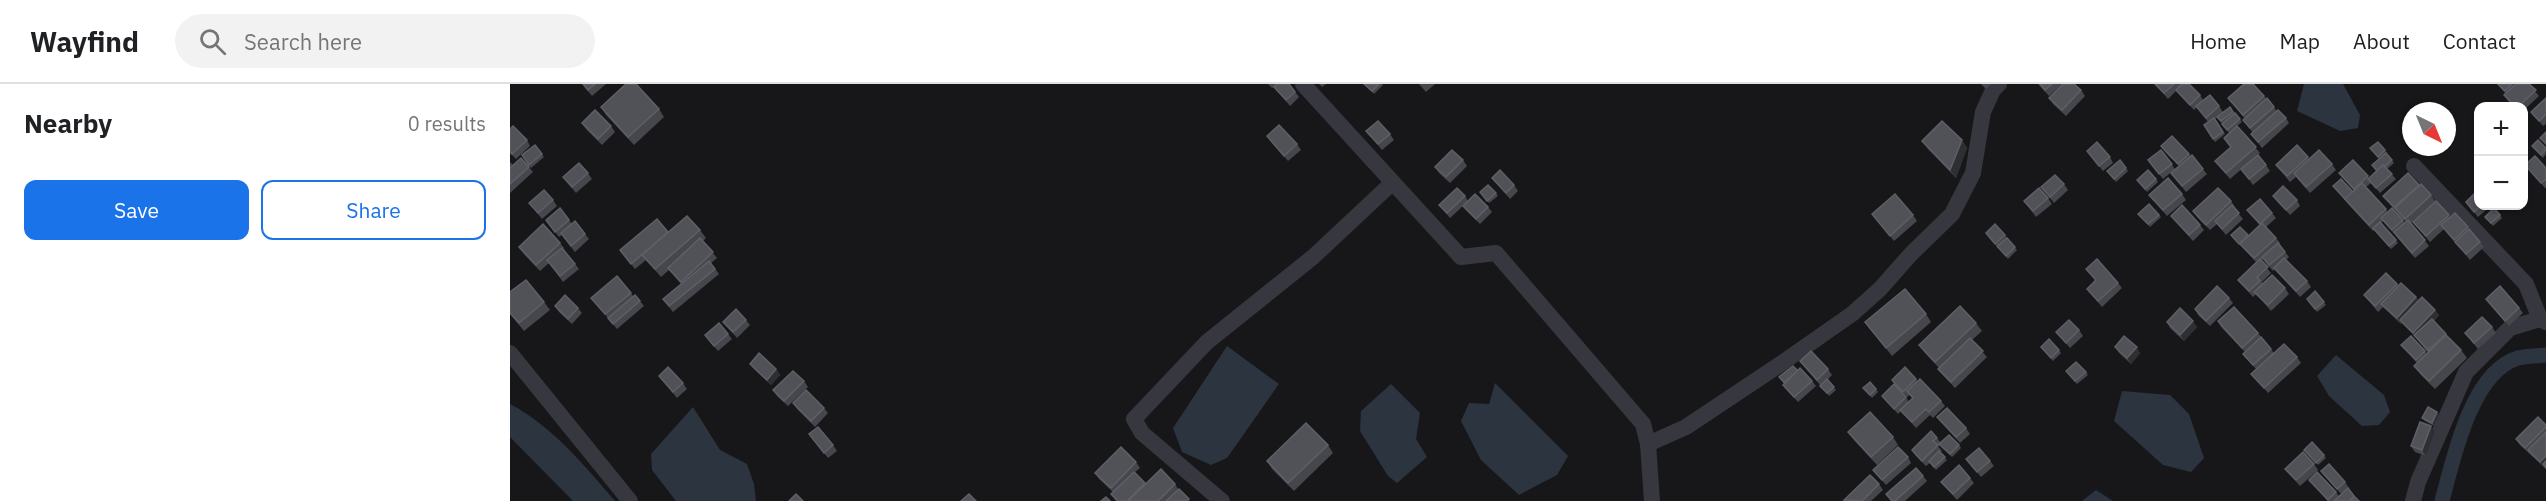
<!DOCTYPE html>
<html lang="en">
<head>
<meta charset="utf-8">
<style>
	:root { --surface:#fff; --page:#f2f2f2; --text:#202124; --muted:#757577; --line:#e0e0e0; --accent:#1a73e8 }
	body { margin:0; font-family:"IBM Plex Sans",sans-serif; background:var(--page); color:var(--text) }
	.controls { position:absolute; right:18px; top:18px; display:grid; overflow:hidden; border-radius:12px; box-shadow:0 2px 4px #0004 }
	.controls button { width:54px; height:54px; display:grid; place-items:center; padding:0; border:0; border-bottom:2px solid var(--line); background:var(--surface); color:var(--text); font:30px sans-serif }
	.compass { position:absolute; left:1892px; top:18px; width:54px; height:54px; border-radius:50%; background:var(--surface); box-shadow:0 2px 4px #0004; rotate:137deg }
	.list { margin:0; padding:0; list-style:none }
	h2 { display:flex; justify-content:space-between; align-items:center; height:78px; margin:0; padding:0 24px; font-size:26px }
	h2 small { font-size:20px; font-weight:400; color:var(--muted) }
	.actions { display:flex; gap:12px; padding:18px 24px }
	.actions a { flex:1; padding:14px 0; border:2px solid var(--accent); border-radius:12px; text-align:center; font-size:21px; color:var(--accent) }
	.actions .main { background:var(--accent); color:#fff }
	.icon { flex:none; width:33px; height:33px; fill:none; stroke:currentColor; stroke-width:2; stroke-linecap:round; stroke-linejoin:round }
	.map { position:relative; flex:none; width:2036px; height:417px; overflow:hidden }
	header { display:flex; align-items:center; gap:36px; box-sizing:border-box; height:84px; padding:0 30px; background:var(--surface); border-bottom:2px solid var(--line) }
	header strong { font-size:28px }
	nav { display:flex; gap:33px; margin-inline-start:auto; font-size:21px }
	.search { width:420px; height:54px; background:var(--page); display:flex; align-items:center; gap:15px; box-sizing:border-box; padding:0 21px; border-radius:33px; color:var(--muted); font-size:22px }
	main { display:flex }
	aside { flex:1; background:var(--surface) }
	.map>svg:first-child { display:block }
	.water { fill:#2b343f }
	.lines { fill:none; stroke-linecap:round; stroke-linejoin:round }
	.canal { stroke:#2b343f; stroke-width:15 }
	.minor { stroke:#37383f; stroke-width:16 }
	.wall { fill:#45474c }
	.shaded-wall { fill:#2e2f33 }
	.building { fill:#505258; stroke:#5e6067; stroke-width:1.5 }
</style>
</head>
<body>
<header>
<strong>Wayfind</strong>
<div class="search"><svg class="icon" aria-label="search" viewBox="0 0 24 24"><circle cx="10" cy="10" r="6"/><path d="M15 15l6 6"/></svg>Search here</div>
<nav><a>Home</a><a>Map</a><a>About</a><a>Contact</a></nav>
</header>
<main>
<aside>
<h2>Nearby<small>0 results</small></h2>
<ul class="list">
</ul>
<div class="actions"><a class="main">Save</a><a>Share</a></div>
</aside>
<div class="map">
<svg width="2036" height="417" viewBox="0 0 2036 417">
	<rect width="100%" height="100%" fill="#171719"/>
	<g class="water">
		<polygon points="1794,0 1833,0 1850,31 1848,44 1830,47 1787,27"/>
		<polygon points="717,262 769,300 717,374 701,381 672,368 663,344"/>
		<polygon points="1826,271 1874,311 1880,328 1869,341 1852,342 1819,312 1807,292"/>
		<polygon points="985,299 1058,372 1047,391 1009,411 971,376 951,337 959,319 979,320"/>
		<polygon points="881,300 910,329 906,355 917,373 887,399 878,392 850,347 851,327"/>
		<polygon points="1612,307 1660,311 1679,330 1694,374 1681,388 1653,381 1604,337"/>
		<path d="M0,320C42,342 74,381 105,417H63L0,353Z"/>
		<polygon points="183,323 210,366 237,380 244,400 246,417 166,417 142,386 141,370"/>
		<polygon points="1586,406 1603,417 1572,417"/>
	</g>
	<g class="lines">
		<path class="canal" d="M1932,417C1943,376 1961,288 2008,274C2017,272 2027,272 2036,271"/>
		<g class="minor">
			<polyline points="793,0 951,173 986,169 1133,340 1138,360 1142,417"/>
			<polyline points="1904,82 2016,200 2030,235"/>
			<polyline points="0,269 120,417"/>
			<polyline points="1138,360 1176,343 1272,279 1342,230 1370,205 1401,170 1442,130 1463,89 1473,28 1483,6 1489,0"/>
			<polyline points="712,417 632,349 624,335 697,258 803,173 882,99"/>
			<polyline points="1903,417 1908,398 1956,288 2000,244 2030,235 2036,238"/>
		</g>
	</g>
	<g class="wall">
		<polygon points="72,0 96,0 82,12"/>
		<polygon points="758,0 779,0 789,13 780,22 764,3 762,4"/>
		<polygon points="809,0 816,0 812,3"/>
		<polygon points="854,0 872,0 873,1 864,10"/>
		<polygon points="909,0 925,0 916,8"/>
		<polygon points="1471,0 1481,0 1476,5"/>
		<polygon points="1528,0 1552,0 1539,12"/>
		<polygon points="1645,0 1671,0 1690,11 1693,16 1709,22 1713,28 1720,23 1732,38 1727,42 1750,69 1720,95 1705,77 1721,63 1714,54 1725,44 1719,49 1707,33 1705,35 1715,50 1705,58 1694,41 1698,38 1687,23 1684,26 1666,7 1658,15"/>
		<polygon points="1987,0 2019,0 2029,12 2013,27 2013,22 2004,22 1998,17 1994,11 1996,10"/>
		<polygon points="1571,6 1575,12 1556,32 1543,20 1539,14"/>
		<polygon points="1754,12 1767,27 1776,34 1779,39 1752,64 1741,50 1743,49 1733,36 1735,35 1718,14"/>
		<polygon points="2036,14 2036,40 2033,42 2021,28"/>
		<polygon points="91,23 149,25 154,33 124,61 96,31"/>
		<polygon points="72,39 101,42 105,48 92,61 76,45"/>
		<polygon points="0,45 17,56 20,62 6,75 0,69"/>
		<polygon points="856,47 880,50 884,56 872,66"/>
		<polygon points="757,52 787,60 791,66 778,77"/>
		<polygon points="1452,56 1457,64 1446,94 1418,65 1412,57"/>
		<polygon points="25,61 34,73 21,84 12,71"/>
		<polygon points="1787,61 1799,75 1822,80 1826,86 1800,109 1786,93 1780,98 1766,81"/>
		<polygon points="1651,62 1679,70 1697,90 1676,108 1661,89 1669,82 1655,68"/>
		<polygon points="2022,62 2036,64 2036,70 2033,74"/>
		<polygon points="1651,66 1665,85 1653,95 1638,76"/>
		<polygon points="1875,66 1877,69 1877,70 1884,79 1877,85 1886,95 1870,109 1861,99 1856,103 1878,128 1893,136 1895,139 1896,138 1877,117 1873,112 1898,89 1909,102 1921,111 1925,117 1901,139 1919,162 1905,174 1873,137 1871,139 1888,159 1881,165 1864,146 1863,147 1839,121 1823,102 1843,108 1844,107 1829,89 1843,76 1859,94 1867,87 1869,75 1862,67"/>
		<polygon points="1577,67 1600,73 1603,79 1593,87"/>
		<polygon points="953,76 957,82 940,99 929,89 925,83"/>
		<polygon points="0,78 3,81 19,83 23,88 0,109"/>
		<polygon points="1756,81 1760,87 1743,101 1731,85"/>
		<polygon points="2015,81 2036,84 2036,104 2035,104"/>
		<polygon points="1616,84 1618,87 1606,98 1597,87"/>
		<polygon points="78,89 82,95 66,109 53,93"/>
		<polygon points="982,94 1004,101 1008,107 1000,115"/>
		<polygon points="1646,95 1648,98 1637,108 1629,99"/>
		<polygon points="1554,100 1558,106 1544,119 1531,103"/>
		<polygon points="970,108 986,109 988,112 979,119"/>
		<polygon points="1672,110 1676,116 1657,132 1639,111"/>
		<polygon points="955,112 958,117 978,123 982,128 970,140 957,127 953,122 940,134 929,121"/>
		<polygon points="1763,112 1787,116 1790,122 1780,131"/>
		<polygon points="1538,114 1542,120 1526,133 1514,117"/>
		<polygon points="43,116 47,122 32,135 19,119"/>
		<polygon points="1721,117 1725,123 1724,124 1733,135 1716,151 1707,140 1700,146 1687,133 1683,127"/>
		<polygon points="1926,117 1940,133 1945,129 1974,163 1960,176 1934,145 1920,158 1903,138"/>
		<polygon points="1956,118 1968,122 1981,122 1968,133"/>
		<polygon points="50,124 62,140 75,150 79,155 65,168 52,151 49,153 36,136"/>
		<polygon points="1737,126 1762,129 1766,134 1756,143 1766,154 1770,159 1769,160 1779,173 1776,176 1797,197 1801,203 1790,213 1765,185 1763,187 1753,175 1751,177 1761,189 1752,198 1752,200 1775,204 1779,210 1761,227 1746,210 1743,213 1728,196 1746,178 1721,151 1730,143 1738,152 1750,141"/>
		<polygon points="1362,130 1403,131 1407,137 1384,157"/>
		<polygon points="1649,131 1651,133 1640,143 1630,132"/>
		<polygon points="1990,131 1992,134 1983,142 1975,133"/>
		<polygon points="1661,132 1690,141 1694,146 1683,157 1665,137"/>
		<polygon points="190,146 196,154 193,157 207,174 201,179 209,190 163,228 153,215 171,200 159,186 151,193 136,176 125,185 110,166 158,148"/>
		<polygon points="1495,151 1507,166 1498,175 1478,152"/>
		<polygon points="50,159 54,164 53,165 69,185 53,198 39,179 30,187 13,169 9,163"/>
		<polygon points="1576,185 1608,199 1612,204 1592,223 1577,205 1586,197"/>
		<polygon points="1876,189 1888,201 1906,213 1909,216 1925,226 1929,231 1924,237 1936,251 1951,266 1957,274 1925,305 1910,290 1904,282 1907,279 1891,261 1915,267 1917,270 1918,269 1904,251 1892,239 1891,240 1873,223 1868,228 1854,211"/>
		<polygon points="1805,207 1816,221 1807,228 1797,215"/>
		<polygon points="0,208 34,218 40,226 14,247 0,230"/>
		<polygon points="121,209 123,212 130,217 134,222 107,245 81,214"/>
		<polygon points="1719,214 1723,219 1700,242 1688,231 1685,225"/>
		<polygon points="1976,215 2009,224 2013,229 1999,242"/>
		<polygon points="45,222 68,224 72,229 62,240 49,228"/>
		<polygon points="1416,230 1421,238 1382,272 1355,238"/>
		<polygon points="236,236 240,241 227,254 213,238"/>
		<polygon points="1708,237 1748,249 1764,269 1787,273 1791,279 1758,309 1741,290 1746,285 1733,270 1735,268 1711,243"/>
		<polygon points="1657,238 1687,243 1674,257 1660,244"/>
		<polygon points="1466,239 1472,247 1462,256 1477,273 1445,304 1432,290 1428,285 1429,284 1415,269 1409,261"/>
		<polygon points="1982,243 1986,249 1968,265 1955,249"/>
		<polygon points="1569,246 1573,252 1560,264 1546,248"/>
		<polygon points="218,250 222,255 208,267 195,251"/>
		<polygon points="1531,263 1549,266 1551,269 1543,277"/>
		<polygon points="1605,263 1630,269 1621,280 1609,269"/>
		<polygon points="1290,277 1318,285 1322,291 1317,296 1326,306 1319,312"/>
		<polygon points="240,280 266,285 270,291 261,301 244,285"/>
		<polygon points="1395,283 1407,297 1431,317 1435,322 1423,334 1420,331 1406,344 1391,327 1388,330 1372,312 1396,313 1399,318 1403,314 1400,311 1397,313 1386,301 1382,296"/>
		<polygon points="1287,287 1302,297 1306,302 1288,318 1277,306 1273,301 1274,300 1269,293"/>
		<polygon points="1556,287 1576,288 1578,291 1567,300"/>
		<polygon points="149,292 173,299 177,305 167,314"/>
		<polygon points="294,297 298,303 278,322 267,312 263,306"/>
		<polygon points="1353,304 1366,305 1368,308 1362,314"/>
		<polygon points="283,319 314,324 318,329 305,343 287,325"/>
		<polygon points="1927,328 1929,331 1924,342 1915,337 1912,334"/>
		<polygon points="1427,333 1456,344 1460,350 1450,359 1431,338"/>
		<polygon points="2036,341 2036,385 2010,361 2006,355"/>
		<polygon points="1338,348 1383,353 1388,361 1367,381 1344,356"/>
		<polygon points="1925,348 1916,372 1905,368 1901,362"/>
		<polygon points="299,350 323,361 327,367 318,374"/>
		<polygon points="1427,354 1431,359 1449,361 1451,364 1442,373 1429,361 1428,362 1432,367 1430,368 1437,376 1426,386 1420,379 1416,382 1405,371 1402,366"/>
		<polygon points="818,361 823,369 784,407 762,385 757,377"/>
		<polygon points="1794,366 1814,371 1816,374 1808,381"/>
		<polygon points="1398,373 1401,379 1376,401 1363,386"/>
		<polygon points="1456,375 1480,377 1484,382 1471,393"/>
		<polygon points="626,378 630,384 625,388 636,400 665,400 668,405 680,417 606,417 601,410 603,408 589,395 585,389"/>
		<polygon points="1804,380 1808,386 1790,402 1775,385"/>
		<polygon points="1811,387 1835,398 1839,404 1831,410"/>
		<polygon points="1413,392 1417,397 1395,417 1381,417 1376,410"/>
		<polygon points="1460,394 1464,399 1447,416 1431,398"/>
		<polygon points="1799,396 1826,408 1829,412 1838,404 1849,417 1818,417"/>
		<polygon points="1369,400 1373,406 1361,417 1334,417"/>
	</g>
	<g class="shaded-wall">
		<polygon points="1452,56 1457,64 1446,94 1440,86"/>
		<polygon points="1906,213 1910,218 1890,236 1892,239 1891,240 1887,234"/>
		<polygon points="1925,226 1929,231 1907,254 1903,249"/>
		<polygon points="1683,237 1687,243 1674,257 1670,251"/>
		<polygon points="1627,263 1630,269 1621,280 1617,274"/>
		<polygon points="266,285 270,291 261,301 257,296"/>
		<polygon points="1927,328 1929,331 1924,342 1922,339"/>
		<polygon points="1921,342 1925,348 1916,372 1912,366"/>
		<polygon points="2036,372 2036,382 2033,380 2034,384 2030,378"/>
	</g>
	<g class="building">
		<polygon points="73,0 85,0 78,6"/>
		<polygon points="116,0 126,0 149,25 118,53 91,23"/>
		<polygon points="767,0 779,0 785,8 776,16 764,3"/>
		<polygon points="854,0 869,0 862,7"/>
		<polygon points="1530,0 1542,0 1535,6"/>
		<polygon points="1553,0 1564,0 1571,6 1552,26 1539,14"/>
		<polygon points="1645,0 1664,0 1654,9"/>
		<polygon points="1672,0 1679,0 1690,11 1680,21 1666,6"/>
		<polygon points="1734,0 1743,0 1754,12 1733,31 1718,14"/>
		<polygon points="1988,0 2002,0 1995,7"/>
		<polygon points="2006,0 2019,0 2026,6 2009,22 2005,22 1994,11"/>
		<polygon points="1700,11 1709,22 1696,34 1686,22"/>
		<polygon points="1757,14 1764,23 1740,44 1733,36"/>
		<polygon points="2036,14 2036,30 2029,37 2021,28"/>
		<polygon points="1720,23 1723,28 1711,37 1707,33"/>
		<polygon points="85,26 101,42 88,55 72,39"/>
		<polygon points="1768,26 1776,34 1748,58 1741,50"/>
		<polygon points="1725,29 1730,35 1717,46 1712,40"/>
		<polygon points="1704,34 1713,48 1703,55 1694,41"/>
		<polygon points="868,37 880,50 868,60 856,47"/>
		<polygon points="1432,37 1452,56 1440,86 1412,57"/>
		<polygon points="769,41 787,60 774,72 757,52"/>
		<polygon points="3,42 17,56 2,70 0,68 0,45"/>
		<polygon points="1727,42 1746,63 1716,89 1705,77 1721,63 1714,54"/>
		<polygon points="2036,48 2036,60 2030,54"/>
		<polygon points="1662,52 1679,70 1668,80 1651,62"/>
		<polygon points="2028,56 2036,64 2036,65 2031,71 2022,62"/>
		<polygon points="1587,58 1600,73 1589,82 1577,67"/>
		<polygon points="1868,58 1875,66 1868,73 1860,64"/>
		<polygon points="25,61 32,70 19,81 12,71"/>
		<polygon points="1787,61 1798,73 1777,92 1766,81"/>
		<polygon points="942,66 953,76 936,93 925,83"/>
		<polygon points="1651,66 1662,80 1649,90 1638,76"/>
		<polygon points="1809,66 1822,80 1796,103 1784,89"/>
		<polygon points="1876,69 1882,76 1875,82 1873,81 1867,87 1862,81"/>
		<polygon points="1682,71 1693,85 1672,102 1661,89"/>
		<polygon points="1748,71 1756,81 1739,95 1731,85"/>
		<polygon points="2025,72 2036,84 2036,95 2031,99 2015,81"/>
		<polygon points="11,74 19,83 0,100 0,84"/>
		<polygon points="1610,76 1616,84 1604,95 1597,87"/>
		<polygon points="1843,76 1858,92 1844,105 1829,89"/>
		<polygon points="69,79 78,89 62,103 53,93"/>
		<polygon points="1873,81 1882,90 1866,104 1858,95"/>
		<polygon points="990,86 1004,101 996,109 982,94"/>
		<polygon points="1638,86 1646,95 1635,105 1627,96"/>
		<polygon points="1898,89 1909,101 1884,123 1873,112"/>
		<polygon points="1545,91 1554,100 1540,113 1531,103"/>
		<polygon points="1658,94 1672,110 1653,126 1639,111"/>
		<polygon points="1831,95 1843,108 1835,115 1823,102"/>
		<polygon points="1852,99 1876,125 1859,141 1835,115"/>
		<polygon points="1911,100 1921,111 1895,135 1885,124"/>
		<polygon points="978,101 986,109 977,117 970,108"/>
		<polygon points="1773,102 1787,116 1776,126 1763,112"/>
		<polygon points="947,104 955,112 937,129 929,121"/>
		<polygon points="1529,104 1538,114 1523,127 1514,117"/>
		<polygon points="1708,104 1721,117 1696,141 1683,127"/>
		<polygon points="34,106 43,116 28,129 19,119"/>
		<polygon points="1968,106 1968,122 1971,122 1964,128 1956,118"/>
		<polygon points="965,110 978,123 966,135 953,122"/>
		<polygon points="1385,110 1403,131 1380,152 1362,130"/>
		<polygon points="1750,115 1762,129 1750,140 1737,126"/>
		<polygon points="1926,117 1939,131 1916,152 1903,138"/>
		<polygon points="1639,120 1649,131 1638,140 1628,130"/>
		<polygon points="1672,121 1690,141 1679,151 1661,132"/>
		<polygon points="1722,121 1729,129 1712,145 1705,137"/>
		<polygon points="50,124 59,136 45,148 36,136"/>
		<polygon points="1882,124 1893,136 1882,146 1871,134"/>
		<polygon points="1984,124 1990,131 1981,139 1975,133"/>
		<polygon points="1945,129 1958,143 1944,156 1931,141"/>
		<polygon points="177,132 190,146 145,185 132,171"/>
		<polygon points="147,135 158,148 121,180 110,166"/>
		<polygon points="1898,136 1915,156 1902,169 1884,148"/>
		<polygon points="65,137 75,150 61,162 51,149"/>
		<polygon points="1870,138 1886,156 1879,162 1863,144"/>
		<polygon points="1752,139 1766,154 1744,174 1730,160"/>
		<polygon points="33,140 50,159 26,181 9,163"/>
		<polygon points="1485,140 1495,151 1485,160 1476,149"/>
		<polygon points="1730,143 1738,151 1729,160 1721,151"/>
		<polygon points="1959,145 1970,158 1956,170 1945,158"/>
		<polygon points="190,154 203,168 171,198 158,184"/>
		<polygon points="1497,154 1505,163 1496,172 1487,162"/>
		<polygon points="1768,159 1775,168 1759,181 1752,173"/>
		<polygon points="52,164 65,180 50,192 37,176"/>
		<polygon points="1774,174 1797,197 1786,207 1764,184"/>
		<polygon points="1587,175 1608,199 1588,217 1577,205 1586,196 1576,185"/>
		<polygon points="1750,175 1758,183 1747,193 1750,197 1739,207 1728,196"/>
		<polygon points="199,177 205,185 159,222 153,215"/>
		<polygon points="1876,189 1887,200 1865,222 1854,211"/>
		<polygon points="1762,191 1775,204 1758,221 1744,208"/>
		<polygon points="107,192 121,209 95,230 81,214"/>
		<polygon points="16,196 34,218 9,239 0,229 0,208"/>
		<polygon points="1891,199 1906,213 1887,234 1871,220"/>
		<polygon points="1707,202 1719,214 1696,237 1685,225"/>
		<polygon points="1990,202 2009,224 1995,237 1976,215"/>
		<polygon points="1395,205 1416,230 1376,264 1355,238"/>
		<polygon points="1805,207 1814,218 1805,225 1797,215"/>
		<polygon points="55,211 68,224 58,235 45,222"/>
		<polygon points="125,211 130,217 103,240 98,234"/>
		<polygon points="1912,213 1925,226 1903,249 1890,236"/>
		<polygon points="1450,222 1466,239 1425,278 1409,261"/>
		<polygon points="1724,223 1748,249 1732,264 1708,237"/>
		<polygon points="1670,224 1683,237 1670,251 1657,238"/>
		<polygon points="226,225 236,236 223,248 213,238"/>
		<polygon points="1972,233 1982,243 1964,259 1955,249"/>
		<polygon points="1922,235 1936,250 1918,266 1904,251"/>
		<polygon points="1559,236 1569,246 1556,259 1546,248"/>
		<polygon points="209,239 218,250 204,262 195,251"/>
		<polygon points="1936,251 1951,266 1919,297 1904,282"/>
		<polygon points="1614,252 1627,263 1617,274 1605,263"/>
		<polygon points="1901,252 1915,267 1906,276 1891,261"/>
		<polygon points="1751,253 1761,265 1743,281 1733,270"/>
		<polygon points="1460,254 1473,267 1441,298 1428,285"/>
		<polygon points="1539,255 1549,266 1541,274 1531,263"/>
		<polygon points="1774,260 1787,273 1754,304 1741,290"/>
		<polygon points="1301,267 1318,285 1307,296 1290,277"/>
		<polygon points="249,269 266,285 257,296 240,280"/>
		<polygon points="1566,278 1576,288 1565,297 1556,287"/>
		<polygon points="1283,282 1288,287 1274,298 1269,293"/>
		<polygon points="158,283 173,299 163,308 149,292"/>
		<polygon points="1395,283 1406,295 1393,308 1382,296"/>
		<polygon points="1290,284 1302,297 1284,313 1273,301"/>
		<polygon points="283,287 294,297 274,317 263,306"/>
		<polygon points="1317,295 1324,303 1317,309 1310,302"/>
		<polygon points="1410,295 1431,317 1419,328 1416,325 1402,338 1390,326 1403,314 1397,307"/>
		<polygon points="1360,298 1366,305 1360,311 1353,304"/>
		<polygon points="1384,300 1396,313 1384,325 1372,312"/>
		<polygon points="296,306 314,324 301,337 283,319"/>
		<polygon points="1918,323 1927,328 1922,339 1912,334"/>
		<polygon points="1437,324 1456,344 1446,353 1427,333"/>
		<polygon points="1360,328 1383,353 1361,373 1338,348"/>
		<polygon points="2028,333 2036,341 2036,343 2015,364 2006,355"/>
		<polygon points="1910,338 1921,342 1912,366 1901,362"/>
		<polygon points="796,339 818,361 778,399 757,377"/>
		<polygon points="308,343 323,361 314,369 299,350"/>
		<polygon points="1421,347 1427,354 1423,357 1428,361 1412,377 1402,366"/>
		<polygon points="2036,348 2036,372 2030,378 2018,366"/>
		<polygon points="1439,351 1449,361 1440,370 1429,360"/>
		<polygon points="1802,358 1814,371 1806,379 1794,366"/>
		<polygon points="611,363 626,378 601,404 585,389"/>
		<polygon points="1388,363 1398,373 1372,396 1363,386"/>
		<polygon points="1469,364 1480,377 1467,388 1456,375"/>
		<polygon points="1429,367 1435,373 1424,383 1419,377"/>
		<polygon points="1793,368 1804,380 1786,396 1775,385"/>
		<polygon points="2036,377 2036,384 2033,380"/>
		<polygon points="1819,380 1835,398 1827,405 1811,387"/>
		<polygon points="1449,381 1460,394 1443,410 1431,398"/>
		<polygon points="1406,384 1413,392 1385,417 1382,417 1376,410"/>
		<polygon points="651,385 665,400 648,417 618,417"/>
		<polygon points="624,388 635,399 617,417 608,417 601,410"/>
		<polygon points="1807,388 1826,408 1818,416 1799,396"/>
		<polygon points="1360,391 1369,400 1352,417 1334,416"/>
		<polygon points="1838,404 1844,412 1839,417 1824,417"/>
		<polygon points="669,405 679,415 676,417 656,417"/>
		<polygon points="286,410 293,417 279,417"/>
		<polygon points="459,410 466,417 451,417"/>
		<polygon points="596,413 600,417 591,417"/>
		<polygon points="1845,413 1849,417 1840,417"/>
	</g>
</svg>
<div class="controls">
<button>+</button>
<button>−</button>
</div>
<svg class="compass" viewBox="-18 -18 36 36"><path d="M0-13l5 13h-10z" fill="#e53935"/><path d="M0 13l5-13h-10z" fill="#757577"/></svg>
</div>
</main>
</body>
</html>
